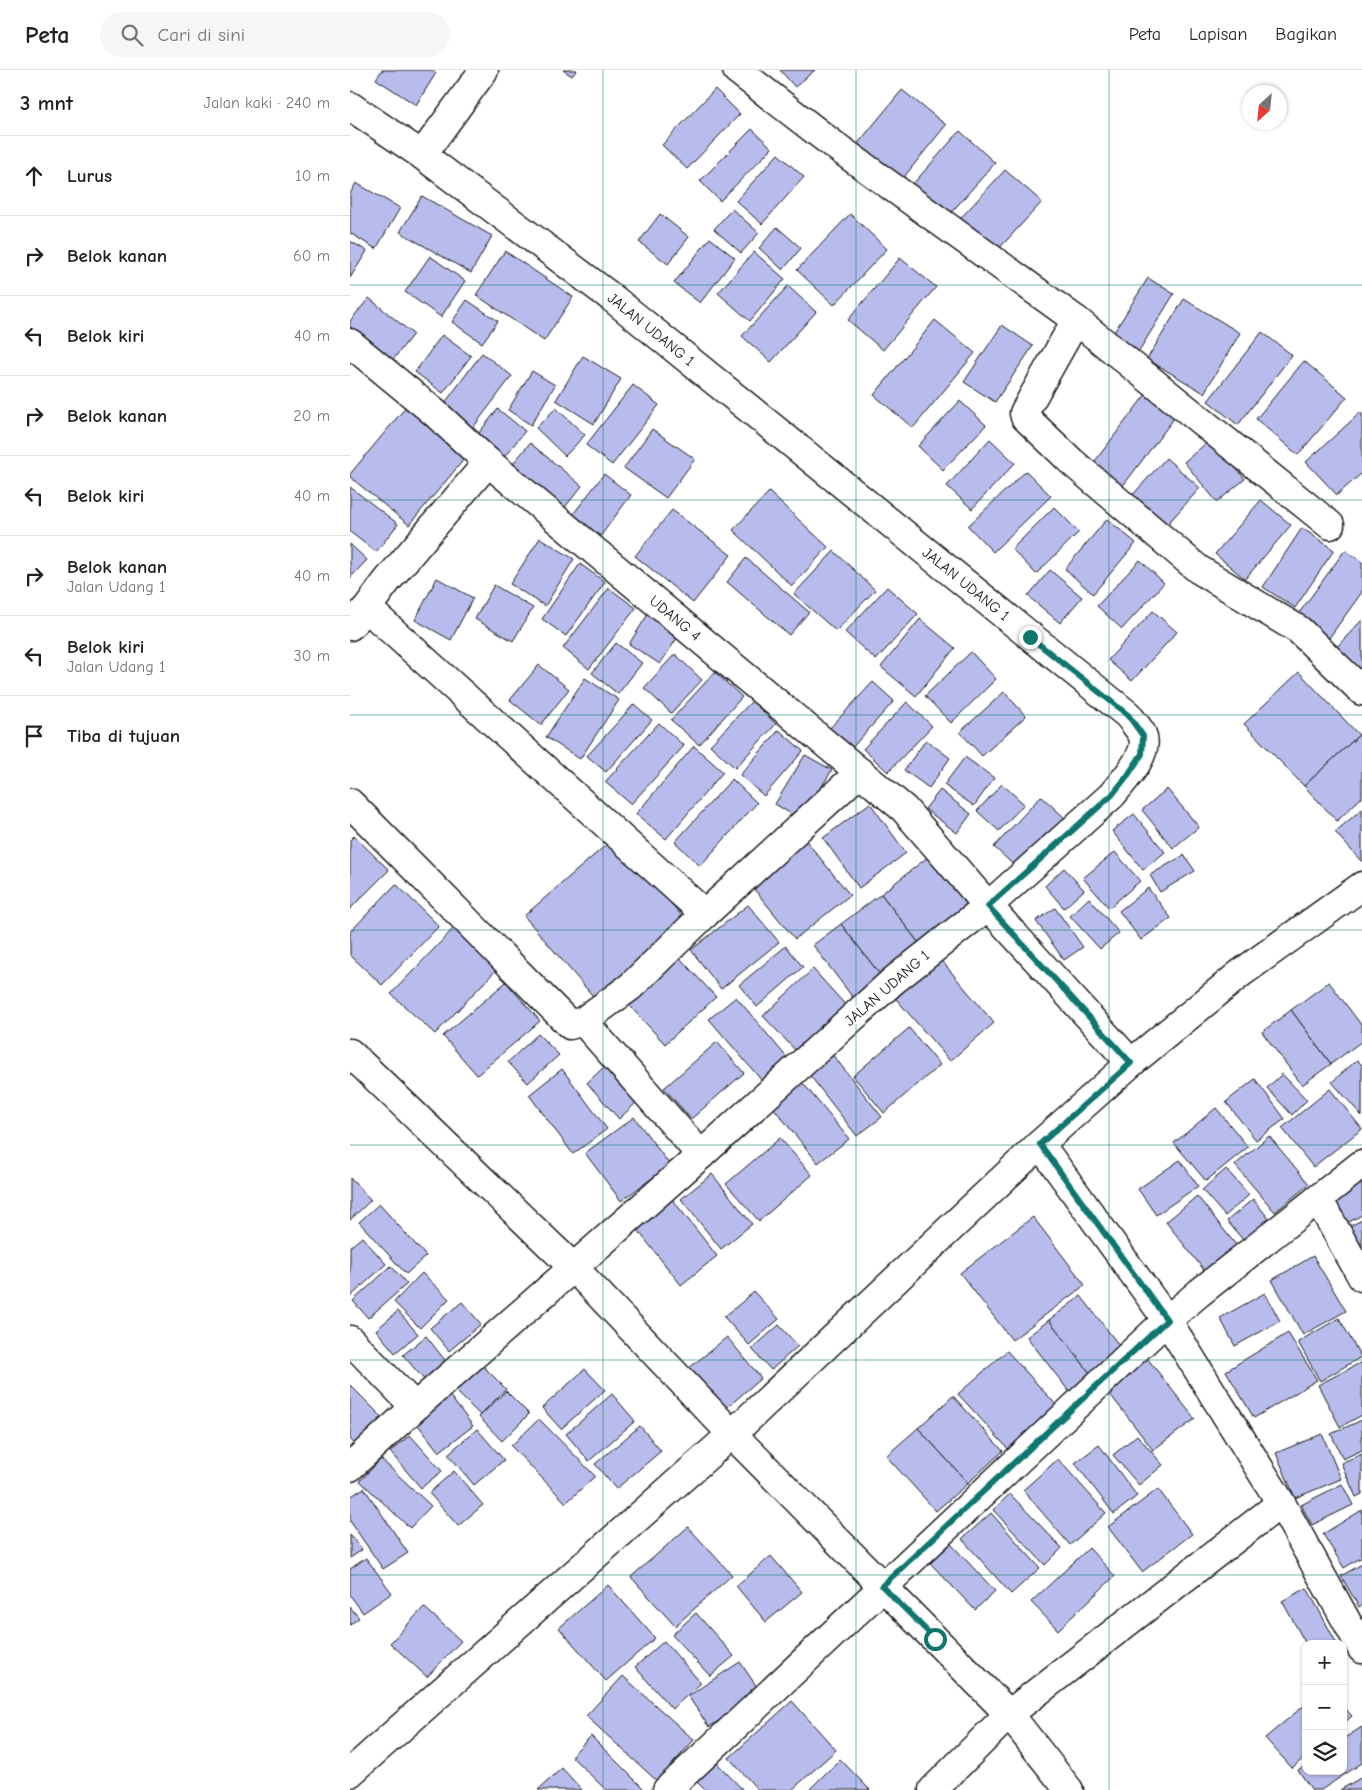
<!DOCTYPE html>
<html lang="id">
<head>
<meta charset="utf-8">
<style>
	:root { --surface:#fff; --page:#f6f6f6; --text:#202124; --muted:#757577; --line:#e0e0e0 }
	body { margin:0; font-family:"Comic Neue",sans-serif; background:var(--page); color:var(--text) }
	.controls { position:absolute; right:15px; bottom:15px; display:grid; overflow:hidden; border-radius:10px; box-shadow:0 1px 4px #0004 }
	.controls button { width:45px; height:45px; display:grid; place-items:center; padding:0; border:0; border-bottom:1px solid var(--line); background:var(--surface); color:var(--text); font:25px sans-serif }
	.compass { position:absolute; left:892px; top:15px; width:45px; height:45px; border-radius:50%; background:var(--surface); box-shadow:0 1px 4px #0004; rotate:207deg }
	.stop { position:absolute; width:15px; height:15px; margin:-11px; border:4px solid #0f766e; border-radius:50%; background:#fff }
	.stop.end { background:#0f766e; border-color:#fff; box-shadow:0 1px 5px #0008 }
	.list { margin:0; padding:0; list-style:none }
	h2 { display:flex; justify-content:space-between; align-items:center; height:65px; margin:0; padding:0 20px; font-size:21px }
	h2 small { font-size:16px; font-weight:400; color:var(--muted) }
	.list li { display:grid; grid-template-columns:32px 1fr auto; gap:15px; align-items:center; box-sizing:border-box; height:80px; padding:0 20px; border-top:1px solid var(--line) }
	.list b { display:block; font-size:19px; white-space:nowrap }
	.list p { margin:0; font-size:16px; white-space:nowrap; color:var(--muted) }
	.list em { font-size:16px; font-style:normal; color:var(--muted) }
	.icon { flex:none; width:28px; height:28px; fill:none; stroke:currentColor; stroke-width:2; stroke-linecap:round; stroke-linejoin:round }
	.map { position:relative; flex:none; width:1012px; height:1720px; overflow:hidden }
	header { display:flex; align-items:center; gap:30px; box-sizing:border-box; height:70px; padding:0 25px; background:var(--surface); border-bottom:1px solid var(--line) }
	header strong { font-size:24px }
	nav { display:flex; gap:28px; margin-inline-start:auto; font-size:18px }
	.search { width:350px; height:45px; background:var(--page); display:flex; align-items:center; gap:12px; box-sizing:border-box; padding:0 18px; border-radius:28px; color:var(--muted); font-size:19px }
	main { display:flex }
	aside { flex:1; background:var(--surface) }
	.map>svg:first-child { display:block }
	.building { fill:#b7bced; stroke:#1c1c1c }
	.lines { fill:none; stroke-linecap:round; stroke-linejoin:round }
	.minor-casing { stroke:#1c1c1c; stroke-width:31 }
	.minor { stroke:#fff; stroke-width:28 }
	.route { stroke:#0f766e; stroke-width:6 }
	.grid { fill:none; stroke:#0f766e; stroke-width:1; stroke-opacity:0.55 }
	.labels { text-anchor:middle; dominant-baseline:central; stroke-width:4; stroke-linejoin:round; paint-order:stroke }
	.street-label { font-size:15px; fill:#1c1c1c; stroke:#fff }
</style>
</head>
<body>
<header>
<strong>Peta</strong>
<div class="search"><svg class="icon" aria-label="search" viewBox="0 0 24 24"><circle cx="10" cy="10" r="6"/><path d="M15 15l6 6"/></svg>Cari di sini</div>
<nav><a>Peta</a><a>Lapisan</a><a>Bagikan</a></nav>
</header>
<main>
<aside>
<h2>3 mnt<small>Jalan kaki · 240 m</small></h2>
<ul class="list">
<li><svg class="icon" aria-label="ahead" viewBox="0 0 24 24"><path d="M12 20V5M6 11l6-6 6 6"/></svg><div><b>Lurus</b></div><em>10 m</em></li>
<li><svg class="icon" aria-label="right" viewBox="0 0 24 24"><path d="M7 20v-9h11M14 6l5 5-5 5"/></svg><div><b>Belok kanan</b></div><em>60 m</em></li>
<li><svg class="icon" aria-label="left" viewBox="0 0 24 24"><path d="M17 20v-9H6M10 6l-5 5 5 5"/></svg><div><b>Belok kiri</b></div><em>40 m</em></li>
<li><svg class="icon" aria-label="right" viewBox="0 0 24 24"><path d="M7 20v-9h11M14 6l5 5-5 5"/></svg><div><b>Belok kanan</b></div><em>20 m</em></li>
<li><svg class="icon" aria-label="left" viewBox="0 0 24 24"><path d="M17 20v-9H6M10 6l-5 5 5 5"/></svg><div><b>Belok kiri</b></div><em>40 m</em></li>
<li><svg class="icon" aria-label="right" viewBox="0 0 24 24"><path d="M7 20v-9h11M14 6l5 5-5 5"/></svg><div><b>Belok kanan</b><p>Jalan Udang 1</p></div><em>40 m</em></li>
<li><svg class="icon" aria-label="left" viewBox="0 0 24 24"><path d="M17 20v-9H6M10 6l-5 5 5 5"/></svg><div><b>Belok kiri</b><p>Jalan Udang 1</p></div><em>30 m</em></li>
<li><svg class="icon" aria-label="arrive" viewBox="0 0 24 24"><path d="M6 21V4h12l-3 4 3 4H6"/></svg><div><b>Tiba di tujuan</b></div></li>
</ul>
</aside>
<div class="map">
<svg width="1012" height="1720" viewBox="0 0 1012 1720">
	<rect width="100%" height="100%" fill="#fff"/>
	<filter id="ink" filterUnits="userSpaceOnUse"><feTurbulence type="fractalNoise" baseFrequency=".02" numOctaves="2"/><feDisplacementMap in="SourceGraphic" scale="10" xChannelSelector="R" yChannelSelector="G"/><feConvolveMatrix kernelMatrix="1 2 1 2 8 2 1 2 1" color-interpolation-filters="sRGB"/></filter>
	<g filter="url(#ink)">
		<g class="building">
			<polygon points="32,0 82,0 86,3 66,35 26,9"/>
			<polygon points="213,0 227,0 222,6"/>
			<polygon points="430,0 465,0 445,17"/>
			<polygon points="365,19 390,44 337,99 312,75"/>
			<polygon points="552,20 596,55 549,113 505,77"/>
			<polygon points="402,59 422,78 370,131 350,111"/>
			<polygon points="610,61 645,93 598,146 562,115"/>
			<polygon points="428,84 454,107 412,154 386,131"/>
			<polygon points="655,100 692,132 644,184 608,151"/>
			<polygon points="6,113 50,138 26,179 0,163 0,124"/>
			<polygon points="72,126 142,166 121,203 50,162"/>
			<polygon points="382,139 409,163 391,183 364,159"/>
			<polygon points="310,144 339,167 318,194 289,172"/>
			<polygon points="500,144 537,179 484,235 447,200"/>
			<polygon points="427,157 451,178 433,200 409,178"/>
			<polygon points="360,168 385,188 350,233 324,213"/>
			<polygon points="0,171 17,181 0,208"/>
			<polygon points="155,181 223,227 194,271 126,225"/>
			<polygon points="404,182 435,209 400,251 368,223"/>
			<polygon points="80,186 115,211 91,247 55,222"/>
			<polygon points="550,188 586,217 533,280 498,250"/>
			<polygon points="798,208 824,224 787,284 761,267"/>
			<polygon points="438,216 466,242 421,292 392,266"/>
			<polygon points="19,228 63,264 42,291 0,257 0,251"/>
			<polygon points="834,229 890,263 854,323 797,289"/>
			<polygon points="117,230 148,251 132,273 102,252"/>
			<polygon points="585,250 625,283 563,358 524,325"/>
			<polygon points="652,255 683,276 645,332 614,312"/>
			<polygon points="912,262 942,285 888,355 858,331"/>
			<polygon points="92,265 121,286 93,323 65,302"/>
			<polygon points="132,283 162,306 122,359 92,337"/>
			<polygon points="233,286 271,309 244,354 206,330"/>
			<polygon points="954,291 997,327 948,385 906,349"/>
			<polygon points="182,301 205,315 181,355 158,340"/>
			<polygon points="283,315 309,335 262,395 236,375"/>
			<polygon points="796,324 825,347 772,417 742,395"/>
			<polygon points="61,331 121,381 59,455 0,407 0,404"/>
			<polygon points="610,331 636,355 593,400 568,376"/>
			<polygon points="206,338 235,365 215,386 186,358"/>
			<polygon points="148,339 175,361 151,391 123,370"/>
			<polygon points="1011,342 1012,344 1012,403 987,425 956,392"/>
			<polygon points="302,359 345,389 316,428 274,398"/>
			<polygon points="640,369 665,393 622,439 597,416"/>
			<polygon points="861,369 895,409 867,432 834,392"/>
			<polygon points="180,373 232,416 211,442 158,400"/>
			<polygon points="816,388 850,418 813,459 779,429"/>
			<polygon points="676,401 701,426 643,482 618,456"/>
			<polygon points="254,404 281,425 249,468 221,447"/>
			<polygon points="0,417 48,454 26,482 0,462"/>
			<polygon points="419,422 478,477 442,516 383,460"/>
			<polygon points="911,430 941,455 895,509 865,484"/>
			<polygon points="704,437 729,462 686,504 662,479"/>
			<polygon points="322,440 381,485 343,533 285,486"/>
			<polygon points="757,449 786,473 743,524 715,499"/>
			<polygon points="952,458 984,480 945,538 913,517"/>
			<polygon points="190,468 224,489 195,536 160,514"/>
			<polygon points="0,474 17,490 0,508"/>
			<polygon points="995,480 1012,492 1012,522 979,568 947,546"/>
			<polygon points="484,481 525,520 486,561 444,524"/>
			<polygon points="396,488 459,542 439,565 377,512"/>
			<polygon points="790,490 814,513 772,559 747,536"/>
			<polygon points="230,494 255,512 216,566 192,549"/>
			<polygon points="700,500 732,527 710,553 678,526"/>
			<polygon points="87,508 123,528 101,570 65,550"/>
			<polygon points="144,515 183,538 163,571 125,549"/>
			<polygon points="537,517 568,544 526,590 495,562"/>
			<polygon points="259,518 286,538 239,599 213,578"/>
			<polygon points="302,538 333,559 310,594 279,574"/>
			<polygon points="803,541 827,562 782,611 758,590"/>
			<polygon points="570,549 605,578 566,626 531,597"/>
			<polygon points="1012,550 1012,613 981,583"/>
			<polygon points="266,573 292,593 268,624 242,603"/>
			<polygon points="621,582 646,609 601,653 575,626"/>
			<polygon points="325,584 352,610 321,643 294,618"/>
			<polygon points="189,595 219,619 191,655 160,630"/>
			<polygon points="365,602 392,627 349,675 321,650"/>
			<polygon points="949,602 1009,665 954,716 894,654"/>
			<polygon points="235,608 269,630 230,689 196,667"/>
			<polygon points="523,612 544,631 500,680 478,660"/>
			<polygon points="654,622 676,646 632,686 610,662"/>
			<polygon points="402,631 426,654 385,698 360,675"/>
			<polygon points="557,632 582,656 538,702 513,679"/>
			<polygon points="284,634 302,650 256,702 237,686"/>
			<polygon points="309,653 334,676 281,734 255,712"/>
			<polygon points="429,660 453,681 414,726 390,705"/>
			<polygon points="1009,665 1012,669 1012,727 987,751 954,716"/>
			<polygon points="576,670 600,688 579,718 554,700"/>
			<polygon points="344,676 373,702 316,769 286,744"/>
			<polygon points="455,685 482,700 451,750 425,734"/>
			<polygon points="615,687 644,708 624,736 594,715"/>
			<polygon points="382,709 407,733 350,796 325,772"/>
			<polygon points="652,714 674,734 649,761 627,741"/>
			<polygon points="817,719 849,757 823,778 792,740"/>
			<polygon points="590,720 621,744 607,763 575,739"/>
			<polygon points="691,726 717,750 669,800 644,777"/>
			<polygon points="520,733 556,783 509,818 473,768"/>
			<polygon points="1012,739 1012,791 1011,791 985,762"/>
			<polygon points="784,744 815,782 793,800 762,761"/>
			<polygon points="4,766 39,800 0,839 0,770"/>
			<polygon points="264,768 339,854 248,932 174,846"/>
			<polygon points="454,768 500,825 445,869 399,813"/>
			<polygon points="765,782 790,811 759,838 733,808"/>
			<polygon points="583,783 628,840 575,881 531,824"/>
			<polygon points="834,785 845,801 810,822 800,805"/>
			<polygon points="714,798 734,820 714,838 695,816"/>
			<polygon points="46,814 89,856 32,915 0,885 0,862"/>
			<polygon points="798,818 821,848 791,870 769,841"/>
			<polygon points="531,824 575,881 535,911 491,854"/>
			<polygon points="739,828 769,863 750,879 720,846"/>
			<polygon points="398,835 429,872 371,919 341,880"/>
			<polygon points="705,838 733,877 714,890 686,851"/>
			<polygon points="491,854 535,911 507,933 463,875"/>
			<polygon points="105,857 148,898 85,964 41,924"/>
			<polygon points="436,876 453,897 407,937 389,915"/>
			<polygon points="585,883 644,953 600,991 540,922"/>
			<polygon points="327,885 366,927 315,974 277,933"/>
			<polygon points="463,899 499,939 449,984 413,946"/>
			<polygon points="156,912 190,951 127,1005 93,966"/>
			<polygon points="979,912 1012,956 1012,971 981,994 941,940"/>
			<polygon points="386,927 439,990 413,1012 359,949"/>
			<polygon points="941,940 981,994 952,1015 912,962"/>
			<polygon points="559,958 590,995 534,1043 503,1006"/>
			<polygon points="188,964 209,985 178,1013 158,992"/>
			<polygon points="367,972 394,1003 341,1049 314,1018"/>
			<polygon points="482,984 532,1047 507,1066 458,1003"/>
			<polygon points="1007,990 1012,995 1012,1046 982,1012"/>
			<polygon points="258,993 290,1029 269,1049 237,1013"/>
			<polygon points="212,999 257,1059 223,1084 179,1025"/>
			<polygon points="932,1004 957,1030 942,1045 917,1018"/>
			<polygon points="905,1009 935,1049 906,1070 876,1032"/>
			<polygon points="452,1012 499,1069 468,1093 422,1036"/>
			<polygon points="980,1019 1012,1059 963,1097 932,1058"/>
			<polygon points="866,1038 898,1077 856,1111 824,1073"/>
			<polygon points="284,1047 320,1095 271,1131 235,1083"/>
			<polygon points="919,1066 959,1114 925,1142 885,1095"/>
			<polygon points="430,1068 462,1105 409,1151 376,1114"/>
			<polygon points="830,1090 848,1116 806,1145 788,1119"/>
			<polygon points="876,1099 899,1125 875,1146 852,1120"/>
			<polygon points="362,1104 402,1154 371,1179 331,1129"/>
			<polygon points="0,1108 21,1130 0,1150"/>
			<polygon points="1012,1113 1012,1145 995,1154 981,1130"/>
			<polygon points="847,1126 886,1175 854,1200 816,1152"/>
			<polygon points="322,1129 367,1186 331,1215 286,1158"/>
			<polygon points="903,1129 925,1156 900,1178 877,1151"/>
			<polygon points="29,1134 76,1186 56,1204 9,1152"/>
			<polygon points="683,1147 735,1215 662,1270 610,1203"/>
			<polygon points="1012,1150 1012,1187 996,1158"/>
			<polygon points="12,1167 36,1194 0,1227 0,1177"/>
			<polygon points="963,1186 996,1241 953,1265 922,1210"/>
			<polygon points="41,1196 57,1214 18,1248 3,1231"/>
			<polygon points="72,1203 99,1229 70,1258 44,1232"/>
			<polygon points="404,1222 429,1249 399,1275 374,1247"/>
			<polygon points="915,1223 930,1251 885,1276 870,1248"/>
			<polygon points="731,1226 775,1283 743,1307 699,1250"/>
			<polygon points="112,1232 131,1254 99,1281 80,1258"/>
			<polygon points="48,1241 68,1264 45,1283 26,1260"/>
			<polygon points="989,1248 1011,1287 970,1311 948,1272"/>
			<polygon points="699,1250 743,1307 721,1324 677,1267"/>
			<polygon points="429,1255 448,1276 421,1300 402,1279"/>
			<polygon points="938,1263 967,1310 904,1348 876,1301"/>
			<polygon points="76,1266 98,1294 76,1312 53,1285"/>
			<polygon points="377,1267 411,1308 373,1341 338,1299"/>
			<polygon points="657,1281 708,1337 660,1381 608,1324"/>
			<polygon points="797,1288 845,1349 803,1380 756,1319"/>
			<polygon points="128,1291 156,1319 130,1345 102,1317"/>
			<polygon points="1012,1292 1012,1345 990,1357 968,1315"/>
			<polygon points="235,1299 255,1320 211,1359 192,1338"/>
			<polygon points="0,1315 38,1353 10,1380 0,1369"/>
			<polygon points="156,1321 179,1344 152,1371 129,1347"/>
			<polygon points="262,1324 285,1351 239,1391 216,1364"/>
			<polygon points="99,1325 123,1356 89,1382 65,1351"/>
			<polygon points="603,1326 653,1381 618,1413 568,1358"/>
			<polygon points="189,1349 245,1406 216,1433 161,1376"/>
			<polygon points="1012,1350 1012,1380 993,1389 981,1364"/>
			<polygon points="290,1356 311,1381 266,1419 245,1394"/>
			<polygon points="568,1358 618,1413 586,1441 536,1386"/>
			<polygon points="127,1359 154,1390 124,1415 98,1384"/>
			<polygon points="972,1364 991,1409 945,1428 926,1383"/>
			<polygon points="60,1365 92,1401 71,1418 40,1382"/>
			<polygon points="787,1365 813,1395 789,1415 763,1385"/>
			<polygon points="749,1375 787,1426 764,1444 725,1393"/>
			<polygon points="1012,1384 1012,1424 1006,1427 991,1393"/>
			<polygon points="31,1389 81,1436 60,1458 10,1411"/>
			<polygon points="708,1389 756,1443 720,1475 673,1420"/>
			<polygon points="104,1401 133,1435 108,1456 79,1423"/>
			<polygon points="992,1414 1003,1435 962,1455 951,1435"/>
			<polygon points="14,1418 58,1483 33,1499 0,1451 0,1427"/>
			<polygon points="808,1419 842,1464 792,1502 758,1457"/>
			<polygon points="660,1424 712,1478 695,1495 643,1440"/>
			<polygon points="1012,1440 1012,1487 994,1498 973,1464"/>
			<polygon points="641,1443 690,1498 661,1524 612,1469"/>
			<polygon points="338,1457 382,1505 325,1556 281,1507"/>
			<polygon points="0,1465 12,1480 0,1488"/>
			<polygon points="601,1474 645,1521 625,1540 580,1493"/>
			<polygon points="739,1478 765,1506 708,1560 681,1532"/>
			<polygon points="421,1486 452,1522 416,1552 386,1516"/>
			<polygon points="16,1488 42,1523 13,1543 0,1525 0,1499"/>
			<polygon points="1012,1494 1012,1535 1009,1537 991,1506"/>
			<polygon points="258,1515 305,1568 256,1611 209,1558"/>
			<polygon points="957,1518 987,1574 956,1574 932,1531"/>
			<polygon points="0,1537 9,1548 0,1555"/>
			<polygon points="74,1537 111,1571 77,1607 40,1573"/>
			<polygon points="346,1543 384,1586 360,1606 322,1565"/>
			<polygon points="314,1571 351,1613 322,1639 285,1597"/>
			<polygon points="390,1592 411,1623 359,1657 338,1626"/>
			<polygon points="273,1606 344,1670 307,1711 236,1646"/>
			<polygon points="442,1631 486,1680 442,1720 408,1720 379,1688"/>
			<polygon points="956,1634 956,1686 942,1698 915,1668"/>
			<polygon points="993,1636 1002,1646 993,1654"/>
			<polygon points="1012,1657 1012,1693 971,1720 962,1720 948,1700 956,1695 956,1701 993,1701 993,1669"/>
			<polygon points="241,1666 295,1720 256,1720 221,1686"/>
			<polygon points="490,1689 520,1720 459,1720"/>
			<polygon points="366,1692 393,1720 355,1720 346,1711"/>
			<polygon points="212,1698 232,1720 188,1720"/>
			<polygon points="1012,1707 1012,1720 990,1720"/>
		</g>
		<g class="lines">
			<g class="minor-casing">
				<g id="minor">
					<polyline points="387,0 480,72 726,250 980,455"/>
					<path id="s1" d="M0,36L72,85L261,227L778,645C782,651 788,657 792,664C801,683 773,711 762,725L638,836L543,911L351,1085L65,1337L0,1397"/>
					<polyline points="72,85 134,0"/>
					<polyline points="726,250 676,339 674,343 675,347 722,392 848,499 949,560 1012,621"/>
					<path id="s2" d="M0,273L85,343L138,392L554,739L638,836L781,993"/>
					<polyline points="138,392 37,511 17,538 355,844"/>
					<polyline points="0,556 17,538"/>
					<polyline points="0,733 220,955 233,951 280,917 355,844 510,702"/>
					<polyline points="233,951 351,1085"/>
					<polyline points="0,983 224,1198 382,1364 659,1644 719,1720"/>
					<polyline points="690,1074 817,1250 849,1223 1012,1094"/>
					<polyline points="968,1129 1012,1207"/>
					<polyline points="0,1270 65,1337"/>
					<polyline points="0,1703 382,1364 690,1074 781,993 891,903 1012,816"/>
					<polyline points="317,1720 817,1250 931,1433 1012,1579"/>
					<polyline points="583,1720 659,1644 931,1433"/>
				</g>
			</g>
			<use href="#minor" class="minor"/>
		</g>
	</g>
	<g class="lines" filter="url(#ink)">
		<polyline class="route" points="585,1569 532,1516 817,1250 690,1074 781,993 638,836 762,725 778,705 792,684 793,666 778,645 680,567"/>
	</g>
	<path class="grid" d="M253,0V1720M506,0V1720M759,0V1720M0,215H1012M0,430H1012M0,645H1012M0,860H1012M0,1075H1012M0,1290H1012M0,1505H1012"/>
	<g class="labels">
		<g class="street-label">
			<text stroke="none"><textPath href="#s1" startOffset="375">JALAN UDANG 1</textPath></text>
			<text stroke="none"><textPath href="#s1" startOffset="780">JALAN UDANG 1</textPath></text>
			<text stroke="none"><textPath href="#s2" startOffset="426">UDANG 4</textPath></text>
			<text transform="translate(537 918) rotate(-41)">JALAN UDANG 1</text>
		</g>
	</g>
</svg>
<div class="controls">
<button>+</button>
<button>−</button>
<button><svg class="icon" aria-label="layers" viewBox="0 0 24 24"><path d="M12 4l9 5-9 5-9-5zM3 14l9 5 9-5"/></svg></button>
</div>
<svg class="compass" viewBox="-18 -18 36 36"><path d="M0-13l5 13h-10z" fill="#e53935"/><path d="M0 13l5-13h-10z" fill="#757577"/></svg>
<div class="stop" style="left:585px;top:1569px"></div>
<div class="stop end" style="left:680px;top:567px"></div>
</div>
</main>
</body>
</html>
